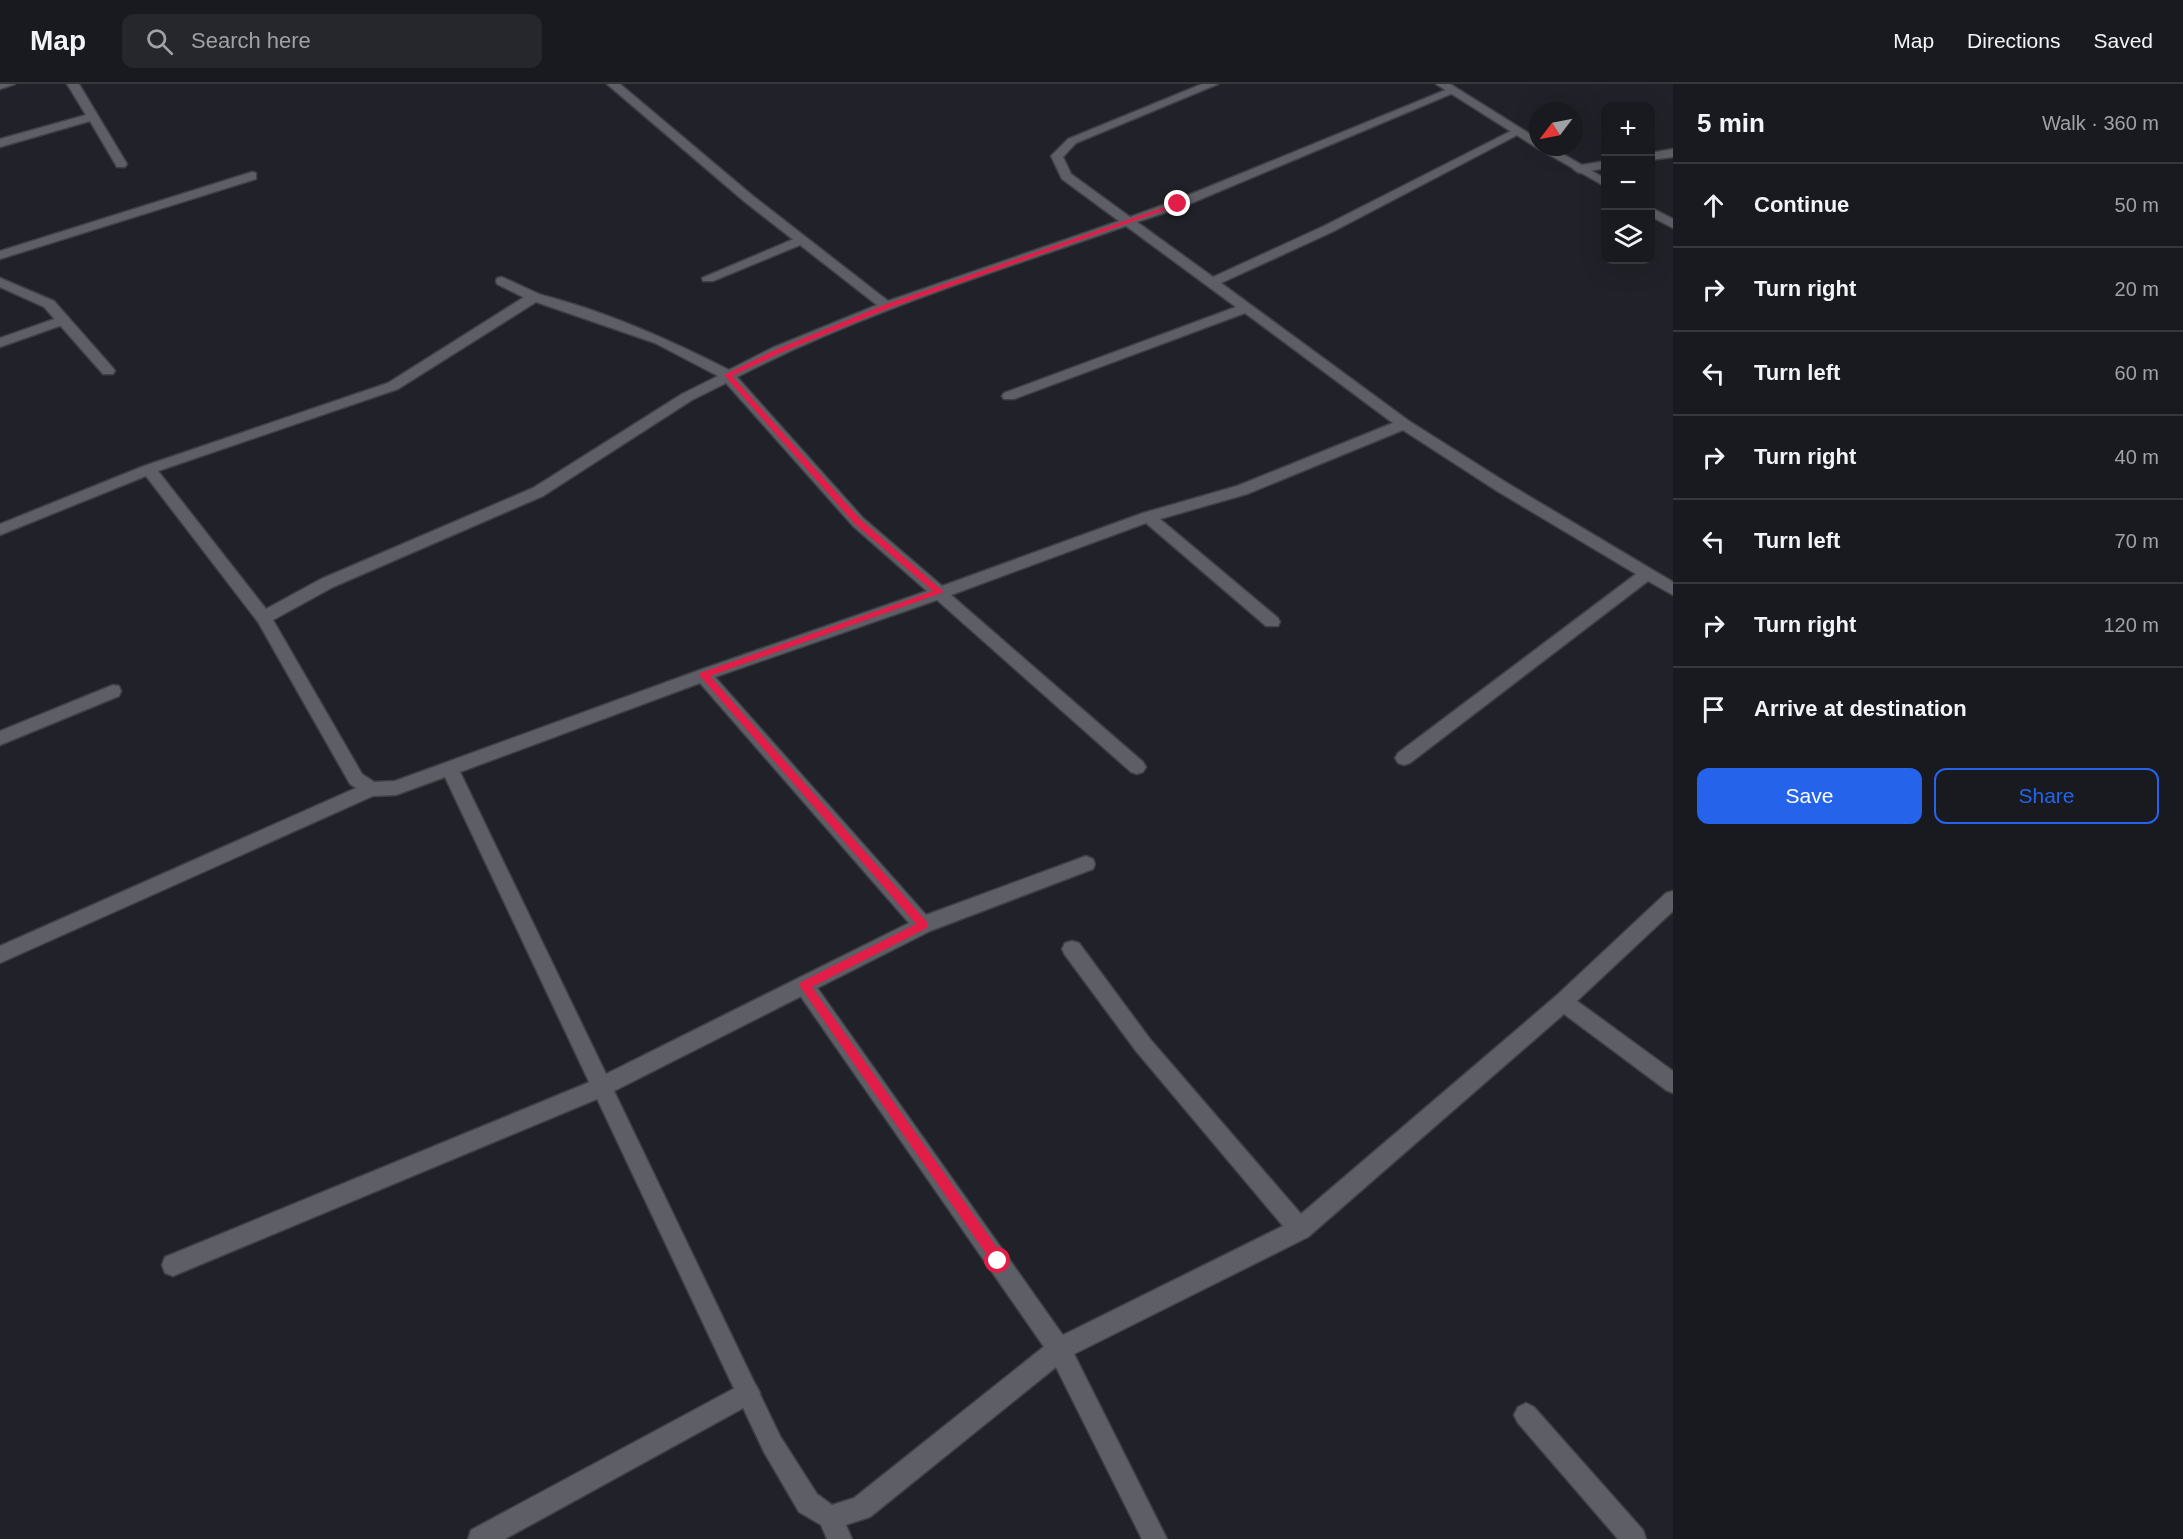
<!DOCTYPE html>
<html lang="en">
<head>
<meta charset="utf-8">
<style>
	:root { --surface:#191a1f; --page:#26272c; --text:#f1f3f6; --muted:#9fa1a4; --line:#37383d; --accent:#2563eb }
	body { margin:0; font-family:Helvetica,sans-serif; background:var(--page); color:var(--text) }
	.controls { position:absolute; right:18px; top:18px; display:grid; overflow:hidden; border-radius:12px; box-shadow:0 6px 24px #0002 }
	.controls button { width:54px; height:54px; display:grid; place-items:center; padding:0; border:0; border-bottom:2px solid var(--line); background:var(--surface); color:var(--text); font:30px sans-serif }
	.compass { position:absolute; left:1529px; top:18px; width:54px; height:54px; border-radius:50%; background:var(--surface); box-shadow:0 6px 24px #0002; rotate:238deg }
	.stop { position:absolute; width:18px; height:18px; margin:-14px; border:4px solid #e11d48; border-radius:50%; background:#fff }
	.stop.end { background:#e11d48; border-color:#fff; box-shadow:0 2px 6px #0008 }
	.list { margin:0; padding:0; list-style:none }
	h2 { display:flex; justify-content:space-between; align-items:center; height:78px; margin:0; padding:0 24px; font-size:26px }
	h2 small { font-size:20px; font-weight:400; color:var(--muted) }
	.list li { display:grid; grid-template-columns:39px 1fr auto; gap:18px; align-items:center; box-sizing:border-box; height:84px; padding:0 24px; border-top:2px solid var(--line) }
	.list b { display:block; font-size:22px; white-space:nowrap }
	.list em { font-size:20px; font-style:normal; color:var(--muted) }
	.actions { display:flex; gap:12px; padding:18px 24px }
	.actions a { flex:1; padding:14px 0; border:2px solid var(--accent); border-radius:12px; text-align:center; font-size:21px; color:var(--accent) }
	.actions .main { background:var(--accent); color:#fff }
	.icon { flex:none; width:33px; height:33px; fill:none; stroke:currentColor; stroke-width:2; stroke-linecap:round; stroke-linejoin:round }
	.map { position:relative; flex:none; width:1673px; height:1455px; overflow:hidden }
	header { display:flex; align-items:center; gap:36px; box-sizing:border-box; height:84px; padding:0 30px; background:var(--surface); border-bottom:2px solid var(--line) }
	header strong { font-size:28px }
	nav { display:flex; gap:33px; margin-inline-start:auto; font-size:21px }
	.search { width:420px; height:54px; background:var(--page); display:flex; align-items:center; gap:15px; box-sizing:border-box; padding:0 21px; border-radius:12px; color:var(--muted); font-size:22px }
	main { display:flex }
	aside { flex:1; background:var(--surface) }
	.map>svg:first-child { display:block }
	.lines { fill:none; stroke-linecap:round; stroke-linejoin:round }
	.service-casing { stroke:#3f3f44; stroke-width:3 }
	.minor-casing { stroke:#3f3f44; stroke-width:3 }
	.tertiary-casing { stroke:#3f3f44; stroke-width:3 }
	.service { fill:#5d5e66; fill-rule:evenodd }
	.minor { fill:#5d5e66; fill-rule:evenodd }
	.tertiary { fill:#5d5e66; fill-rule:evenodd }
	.route { fill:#e11d48 }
</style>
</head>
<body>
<header>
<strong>Map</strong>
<div class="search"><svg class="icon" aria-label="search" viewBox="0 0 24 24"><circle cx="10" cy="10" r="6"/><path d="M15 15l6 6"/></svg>Search here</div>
<nav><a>Map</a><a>Directions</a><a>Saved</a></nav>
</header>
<main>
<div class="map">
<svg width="1673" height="1455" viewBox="0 0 1673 1455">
	<rect width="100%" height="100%" fill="#212229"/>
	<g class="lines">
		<g class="service-casing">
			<g id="service">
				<polygon points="252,88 256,89 256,95 0,175 0,167"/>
				<polygon points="801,152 807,156 805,159 713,197 703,197 702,194"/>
				<polygon points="502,193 539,210 541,213 534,217 529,216 497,200 496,197 497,194"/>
				<polygon points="63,232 68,233 70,236 68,239 0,263 0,254"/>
				<polygon points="113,601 119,602 121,607 119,612 0,661 0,647"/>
				<polygon points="804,892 811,895 1067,1257 1071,1265 1067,1273 1059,1277 1051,1273 797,907 794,901 797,895"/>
				<polygon points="602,993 609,996 612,1003 609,1010 173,1192 165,1189 162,1181 165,1173"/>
				<polygon points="748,1297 756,1301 760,1309 756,1317 505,1455 468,1455 471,1446"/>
				<polygon points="1526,1319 1534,1323 1643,1446 1646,1455 1618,1455 1518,1339 1514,1331 1518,1323"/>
				<polygon points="830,1422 839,1425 852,1455 827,1455 818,1434 821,1425"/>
			</g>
		</g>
		<g class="minor-casing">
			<g id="minor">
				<polygon points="0,0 15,0 0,5"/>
				<polygon points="67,0 79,0 127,80 125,83 117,83 90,37 0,63 0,55 86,31"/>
				<path d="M607,0H620L753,112L888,217L1119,137L1062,95L1051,72L1068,55L1202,0H1218L1076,59L1063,73L1071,90L1130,133L1174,117L1448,5L1452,4L1458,7L1182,123L1137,138L1213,193L1324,142L1513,46L1517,45L1523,48L1332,148L1221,199L1409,337L1507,399L1673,498V511L1648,497L1410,679L1404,681L1398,679L1395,674L1398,669L1636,490L1497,407L1403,346L1247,410L1160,435L1278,534L1280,538L1278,542H1266L1146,439L951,511L1143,678L1146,683L1143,688L1137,690L1131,688L937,516L715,593L926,831L1086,772L1093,775L1095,780L1093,785L930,847L614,1007L780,1352L817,1410L832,1421L854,1414L1051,1257L1283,1142L1136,967L1065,871L1062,865L1065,859L1072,857L1079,859L1150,955L1301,1130L1556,912L1666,809L1673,807V827L1577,917L1673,987V1009L1666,1006L1564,930L1308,1153L1074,1270L1167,1455H1142L1056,1283L870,1433L830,1446L799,1428L764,1368L445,693L396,711L373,712L0,879V862L356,704L350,700L258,538L146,392L0,451V440L144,382L388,299L529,210L534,209C603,226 666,254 729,286L772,264L877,221L745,118ZM1126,142L1236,223L1004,309L1002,312L1004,315H1014L1245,229L1393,339L1237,402L1143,429L942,502L863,434L737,293C861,229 995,188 1126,142ZM536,218L655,259L718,292L682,310L533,404L321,495L266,525L158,387L398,305ZM726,299L853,442L927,507L697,587L395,697L374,698L362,690L273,536L333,503L543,412L692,316ZM700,599L909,839L606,990L460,688Z"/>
				<polygon points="1673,65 1673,73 1650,76 1650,69"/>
				<polygon points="1606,77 1606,84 1579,89 1573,85 1575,82"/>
				<polygon points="0,194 54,217 113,284 115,287 113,290 103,290 44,223 0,203"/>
			</g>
		</g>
		<g class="tertiary-casing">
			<g id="tertiary">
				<polygon points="1436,0 1450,0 1538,55 1538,63 1551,63 1606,95 1606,103 1534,62"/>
				<polygon points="1650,123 1673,135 1673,144 1650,132"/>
			</g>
		</g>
		<use href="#service" class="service"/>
		<use href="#minor" class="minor"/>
		<use href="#tertiary" class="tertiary"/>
	</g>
	<polygon class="route" points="1176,119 1182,120 889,224 780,269 732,292 861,436 944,508 710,592 927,838 927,844 812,903 1003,1172 1003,1181 998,1183 994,1181 799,901 801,898 916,840 699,591 700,589 933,507 855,440 724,291 775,266 884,221"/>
</svg>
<div class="controls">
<button>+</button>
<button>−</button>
<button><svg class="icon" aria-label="layers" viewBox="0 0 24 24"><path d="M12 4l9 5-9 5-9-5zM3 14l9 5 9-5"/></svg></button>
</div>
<svg class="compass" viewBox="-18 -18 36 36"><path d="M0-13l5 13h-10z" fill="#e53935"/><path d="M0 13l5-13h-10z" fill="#9fa1a4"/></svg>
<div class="stop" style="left:998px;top:1177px"></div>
<div class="stop end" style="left:1178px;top:120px"></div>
</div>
<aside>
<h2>5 min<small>Walk · 360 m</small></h2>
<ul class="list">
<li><svg class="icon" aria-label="ahead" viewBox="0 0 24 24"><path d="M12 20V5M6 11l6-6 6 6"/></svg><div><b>Continue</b></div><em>50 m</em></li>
<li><svg class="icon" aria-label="right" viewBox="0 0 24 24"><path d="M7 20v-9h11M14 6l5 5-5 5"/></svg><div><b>Turn right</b></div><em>20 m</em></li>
<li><svg class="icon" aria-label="left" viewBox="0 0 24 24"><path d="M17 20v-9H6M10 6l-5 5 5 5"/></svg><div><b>Turn left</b></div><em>60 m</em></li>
<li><svg class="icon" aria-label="right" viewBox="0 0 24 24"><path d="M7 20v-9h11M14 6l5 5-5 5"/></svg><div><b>Turn right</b></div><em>40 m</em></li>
<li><svg class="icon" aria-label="left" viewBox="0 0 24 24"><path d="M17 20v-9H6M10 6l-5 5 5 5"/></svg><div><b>Turn left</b></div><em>70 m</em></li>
<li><svg class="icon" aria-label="right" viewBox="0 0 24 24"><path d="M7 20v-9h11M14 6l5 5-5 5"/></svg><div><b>Turn right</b></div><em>120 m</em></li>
<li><svg class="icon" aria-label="arrive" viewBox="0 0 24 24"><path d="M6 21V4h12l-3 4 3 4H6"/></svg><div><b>Arrive at destination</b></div></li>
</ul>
<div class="actions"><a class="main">Save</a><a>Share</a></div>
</aside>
</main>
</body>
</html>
